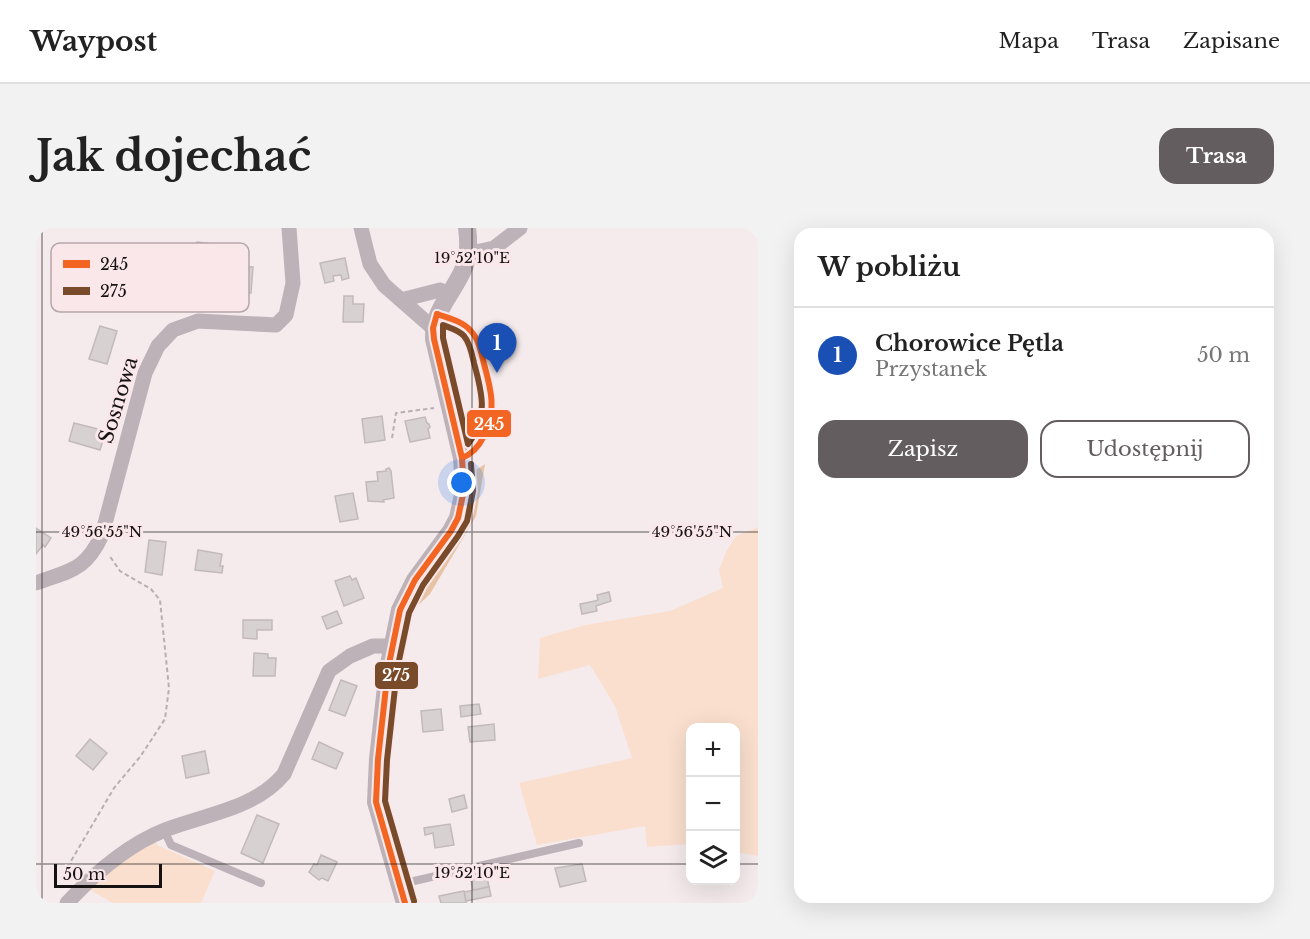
<!DOCTYPE html>
<html lang="pl">
<head>
<meta charset="utf-8">
<style>
	:root { --surface:#fff; --page:#f2f2f2; --text:#222; --muted:#767676; --line:#e0e0e0; --accent:#645d5f }
	body { margin:0; font-family:"Libre Baskerville",serif; background:var(--page); color:var(--text) }
	.controls { position:absolute; right:18px; bottom:18px; display:grid; overflow:hidden; border-radius:12px; box-shadow:0 6px 24px #0002 }
	.controls button { width:54px; height:54px; display:grid; place-items:center; padding:0; border:0; border-bottom:2px solid var(--line); background:var(--surface); color:var(--text); font:30px sans-serif }
	.scale { position:absolute; left:18px; bottom:15px; width:108px; box-sizing:border-box; padding-left:6px; border:3px solid #161112; border-top:0; font-size:16px; line-height:21px; white-space:nowrap; color:#161112; -webkit-text-stroke:4px #f9e7ea; paint-order:stroke }
	.you { position:absolute; left:426px; top:255px; width:21px; height:21px; margin:-15px; border:4px solid #fff; border-radius:50%; background:#1a73e8; box-shadow:0 0 0 9px #1a73e833 }
	.badge { display:grid; place-items:center; width:39px; height:39px; border-radius:50%; background:var(--accent); color:#fff; font-size:20px; font-weight:700 }
	.pin { position:absolute; translate:-50% -50px; filter:drop-shadow(0 2px 3px #0008) }
	.pin::after { content:''; position:absolute; top:32px; width:21px; height:18px; background:inherit; clip-path:polygon(0 0,100% 0,50% 100%) }
	.list { margin:0; padding:0; list-style:none }
	h2 { display:flex; justify-content:space-between; align-items:center; height:78px; margin:0; padding:0 24px; font-size:26px }
	h2 small { font-size:20px; font-weight:400; color:var(--muted) }
	.list li { display:grid; grid-template-columns:39px 1fr auto; gap:18px; align-items:center; box-sizing:border-box; height:96px; padding:0 24px; border-top:2px solid var(--line) }
	.list b { display:block; font-size:22px; white-space:nowrap }
	.list p { margin:0; font-size:20px; white-space:nowrap; color:var(--muted) }
	.list em { font-size:20px; font-style:normal; color:var(--muted) }
	.actions { display:flex; gap:12px; padding:18px 24px }
	.actions a { flex:1; padding:14px 0; border:2px solid var(--accent); border-radius:18px; text-align:center; font-size:21px; color:var(--accent) }
	.actions .main { background:var(--accent); color:#fff }
	.icon { flex:none; width:33px; height:33px; fill:none; stroke:currentColor; stroke-width:2; stroke-linecap:round; stroke-linejoin:round }
	.map { position:relative; flex:none; width:722px; height:675px; overflow:hidden; border-radius:18px }
	header { display:flex; align-items:center; gap:36px; box-sizing:border-box; height:84px; padding:0 30px; background:var(--surface); border-bottom:2px solid var(--line) }
	header strong { font-size:28px }
	nav { display:flex; gap:33px; margin-inline-start:auto; font-size:21px }
	.intro { display:flex; align-items:center; justify-content:space-between; box-sizing:border-box; height:144px; padding:0 36px }
	h1 { margin:0; font-size:42px }
	.button { padding:15px 27px; border-radius:18px; background:var(--accent); color:#fff; font-size:21px; font-weight:700 }
	main { display:flex; gap:36px; padding:0 36px }
	aside { flex:1; background:var(--surface); border-radius:18px; box-shadow:0 6px 24px #0002 }
	.map>svg:first-child { display:block }
	.green { fill:#fadfce }
	.forest { fill:#e7c2a5 }
	.building { fill:#d8d1d1; stroke:#c2baba; stroke-width:1.5 }
	.lines { fill:none; stroke-linecap:round; stroke-linejoin:round }
	.path { stroke:#b8afb3; stroke-width:2; stroke-dasharray:4.5 3; stroke-linecap:butt }
	.service { stroke:#bcb2b8; stroke-width:8 }
	.minor { stroke:#bcb2b8; stroke-width:15 }
	.tertiary { stroke:#bcb2b8; stroke-width:18 }
	.bus-1-casing { stroke:#f9e7ea; stroke-width:10 }
	.bus-2-casing { stroke:#f9e7ea; stroke-width:10 }
	.bus-1 { stroke:#f26522; stroke-width:6 }
	.bus-2 { stroke:#7a4b2a; stroke-width:6 }
	.ticks { fill:none; stroke:#161112; stroke-width:1.5; stroke-opacity:0.45 }
	.labels { text-anchor:middle; dominant-baseline:central; stroke-width:6; stroke-linejoin:round; paint-order:stroke }
	.street-label { font-size:20px; fill:#161112; stroke:#f9e7ea }
	.key { fill:#f9e7ea; stroke:#b5a7a9; stroke-width:1.5 }
	.key-label { font-size:16px; fill:#161112 }
	.ticks-label { font-size:15px; text-anchor:middle; fill:#161112; stroke:#f9e7ea; stroke-width:6; stroke-linejoin:round; paint-order:stroke }
	.line-badge { stroke:#f9e7ea; stroke-width:2 }
	.badge-label { font-size:16px; text-anchor:middle; font-weight:bold; fill:#fff }
</style>
</head>
<body>
<header>
<strong>Waypost</strong>
<nav><a>Mapa</a><a>Trasa</a><a>Zapisane</a></nav>
</header>
<div class="intro"><h1>Jak dojechać</h1><a class="button">Trasa</a></div>
<main>
<div class="map">
<svg width="722" height="675" viewBox="0 0 722 675">
	<rect width="100%" height="100%" fill="#f5ebed"/>
	<g class="green">
		<polygon points="722,299 722,628 700,624 700,500 654,500 654,616 611,619 609,598 501,617 483,555 596,530 579,478 554,437 502,451 504,410 549,397 634,383 687,360 683,342 690,324 700,308"/>
		<polygon points="120,613 121,617 179,643 165,675 77,675 52,661 82,632"/>
	</g>
	<polygon class="forest" points="449,236 440,288 394,366 373,386 373,375 434,246"/>
	<g class="building">
		<polygon points="161,14 176,16 173,42 158,40"/>
		<polygon points="309,30 313,50 306,52 305,47 297,48 298,53 289,55 284,35"/>
		<polygon points="197,38 217,39 215,65 195,64"/>
		<polygon points="308,68 317,68 317,76 328,76 327,94 307,94"/>
		<polygon points="64,98 81,103 71,136 53,131"/>
		<polygon points="346,188 349,212 329,215 326,191"/>
		<polygon points="389,189 391,195 393,196 394,199 392,201 394,210 374,214 369,193"/>
		<polygon points="38,195 70,203 64,222 33,213"/>
		<polygon points="353,240 355,243 358,270 347,272 348,274 332,273 330,254 342,253 341,244 350,243 350,241"/>
		<polygon points="317,265 322,291 304,294 299,268"/>
		<polygon points="0,300 15,310 9,319 7,317 0,326"/>
		<polygon points="113,312 130,314 126,347 109,344"/>
		<polygon points="162,322 186,326 184,338 187,338 186,345 159,342"/>
		<polygon points="314,348 316,352 320,350 328,370 308,378 299,353"/>
		<polygon points="573,364 575,373 560,378 561,383 546,386 544,376 559,373 562,372 561,367"/>
		<polygon points="301,383 306,395 291,401 286,389"/>
		<polygon points="207,392 236,392 236,402 221,402 221,411 207,410"/>
		<polygon points="218,425 232,426 232,430 240,430 239,448 217,448"/>
		<polygon points="305,452 321,458 309,488 293,482"/>
		<polygon points="443,476 445,486 425,489 424,478"/>
		<polygon points="405,481 407,502 387,504 385,483"/>
		<polygon points="458,496 459,512 434,514 432,499"/>
		<polygon points="54,511 71,525 57,542 40,528"/>
		<polygon points="283,514 307,525 300,541 276,531"/>
		<polygon points="169,523 173,545 150,550 146,528"/>
		<polygon points="428,567 431,580 416,584 413,571"/>
		<polygon points="221,587 243,596 227,635 205,625"/>
		<polygon points="414,596 418,617 399,620 397,605 389,607 388,600"/>
		<polygon points="285,627 301,634 292,653 286,650 283,652 273,644 278,636 281,637"/>
		<polygon points="546,636 550,653 524,659 519,640"/>
		<polygon points="450,644 453,659 437,663 434,647"/>
		<polygon points="453,659 455,668 430,673 428,664"/>
		<polygon points="428,663 430,675 405,675 403,668"/>
	</g>
	<g class="lines">
		<g class="path">
			<polyline points="356,210 360,185 398,180"/>
			<polyline points="37,647 35,644 35,633 78,560 104,529 129,491 133,460 124,372 115,361 84,343 73,327"/>
		</g>
		<g class="service">
			<path d="M402,86C413,90 427,94 436,103C443,111 444,124 447,134C455,162 463,183 447,211C442,219 437,227 427,230"/>
			<polyline points="128,602 135,617 225,655"/>
			<polyline points="365,656 543,615"/>
		</g>
		<g class="minor">
			<polyline points="325,0 334,36 348,57 397,100"/>
			<polyline points="431,26 458,20 484,0"/>
			<polyline points="365,72 404,62 412,66"/>
			<path d="M0,355C35,342 49,343 66,307L109,145L122,118L137,102L162,93L240,97L250,87L257,55L253,0"/>
			<path d="M31,675C59,645 91,617 129,602C170,586 219,581 248,546L293,443L314,428L337,418H356"/>
		</g>
		<path class="tertiary" d="M369,675L340,574L342,531L352,441L364,382L379,352L415,303L422,290L428,262L426,230L398,111C397,82 416,67 427,42C433,29 433,14 431,0"/>
		<g class="bus-1-casing">
			<g id="bus-1">
				<path d="M401,86C412,90 426,93 434,102C443,111 445,124 448,136C455,161 461,184 448,208C443,218 437,226 426,230"/>
				<polyline points="369,675 340,574 342,531 352,441 364,382 379,352 415,303 422,290 428,262 426,230 398,111 397,100 401,86"/>
			</g>
		</g>
		<g class="bus-2-casing">
			<g id="bus-2">
				<path d="M407,97C414,100 423,102 428,108C434,115 436,126 438,135C446,164 453,190 432,216L407,110Z"/>
				<polyline points="378,673 349,573 351,532 361,442 373,385 387,357 422,308 431,293 437,263 435,236"/>
			</g>
		</g>
		<use href="#bus-1" class="bus-1"/>
		<use href="#bus-2" class="bus-2"/>
	</g>
	<path class="ticks" d="M6,0V675M436,0V675M0,304H722M0,636H654M700,636H722"/>
	<g class="labels">
		<g class="street-label">
			<text transform="translate(82 172) rotate(-73)">Sosnowa</text>
		</g>
	</g>
	<rect x="15" y="15" width="198" height="69" rx="9" class="key"/>
	<rect x="27" y="32" width="27" height="8" fill="#f26522"/>
	<rect x="27" y="59" width="27" height="8" fill="#7a4b2a"/>
	<g class="key-label">
		<text x="64" y="42">245</text>
		<text x="64" y="69">275</text>
	</g>
	<g class="ticks-label">
		<text x="436" y="35">19°52'10"E</text>
		<text x="66" y="309">49°56'55"N</text>
		<text x="656" y="309">49°56'55"N</text>
		<text x="436" y="650">19°52'10"E</text>
	</g>
	<g class="line-badge">
		<rect x="430" y="181" width="46" height="29" rx="6" fill="#f26522"/>
		<rect x="338" y="433" width="45" height="29" rx="6" fill="#7a4b2a"/>
	</g>
	<g class="badge-label">
		<text x="453" y="202">245</text>
		<text x="360" y="453">275</text>
	</g>
</svg>
<div class="controls">
<button>+</button>
<button>−</button>
<button><svg class="icon" aria-label="layers" viewBox="0 0 24 24"><path d="M12 4l9 5-9 5-9-5zM3 14l9 5 9-5"/></svg></button>
</div>
<div class="scale">50 m</div>
<div class="you"></div>
<div class="pin badge" style="left:461px;top:145px;background:#1a4fb4">1</div>
</div>
<aside>
<h2>W pobliżu<small></small></h2>
<ul class="list">
<li><span class="badge" style="background:#1a4fb4">1</span><div><b>Chorowice Pętla</b><p>Przystanek</p></div><em>50 m</em></li>
</ul>
<div class="actions"><a class="main">Zapisz</a><a>Udostępnij</a></div>
</aside>
</main>
</body>
</html>
